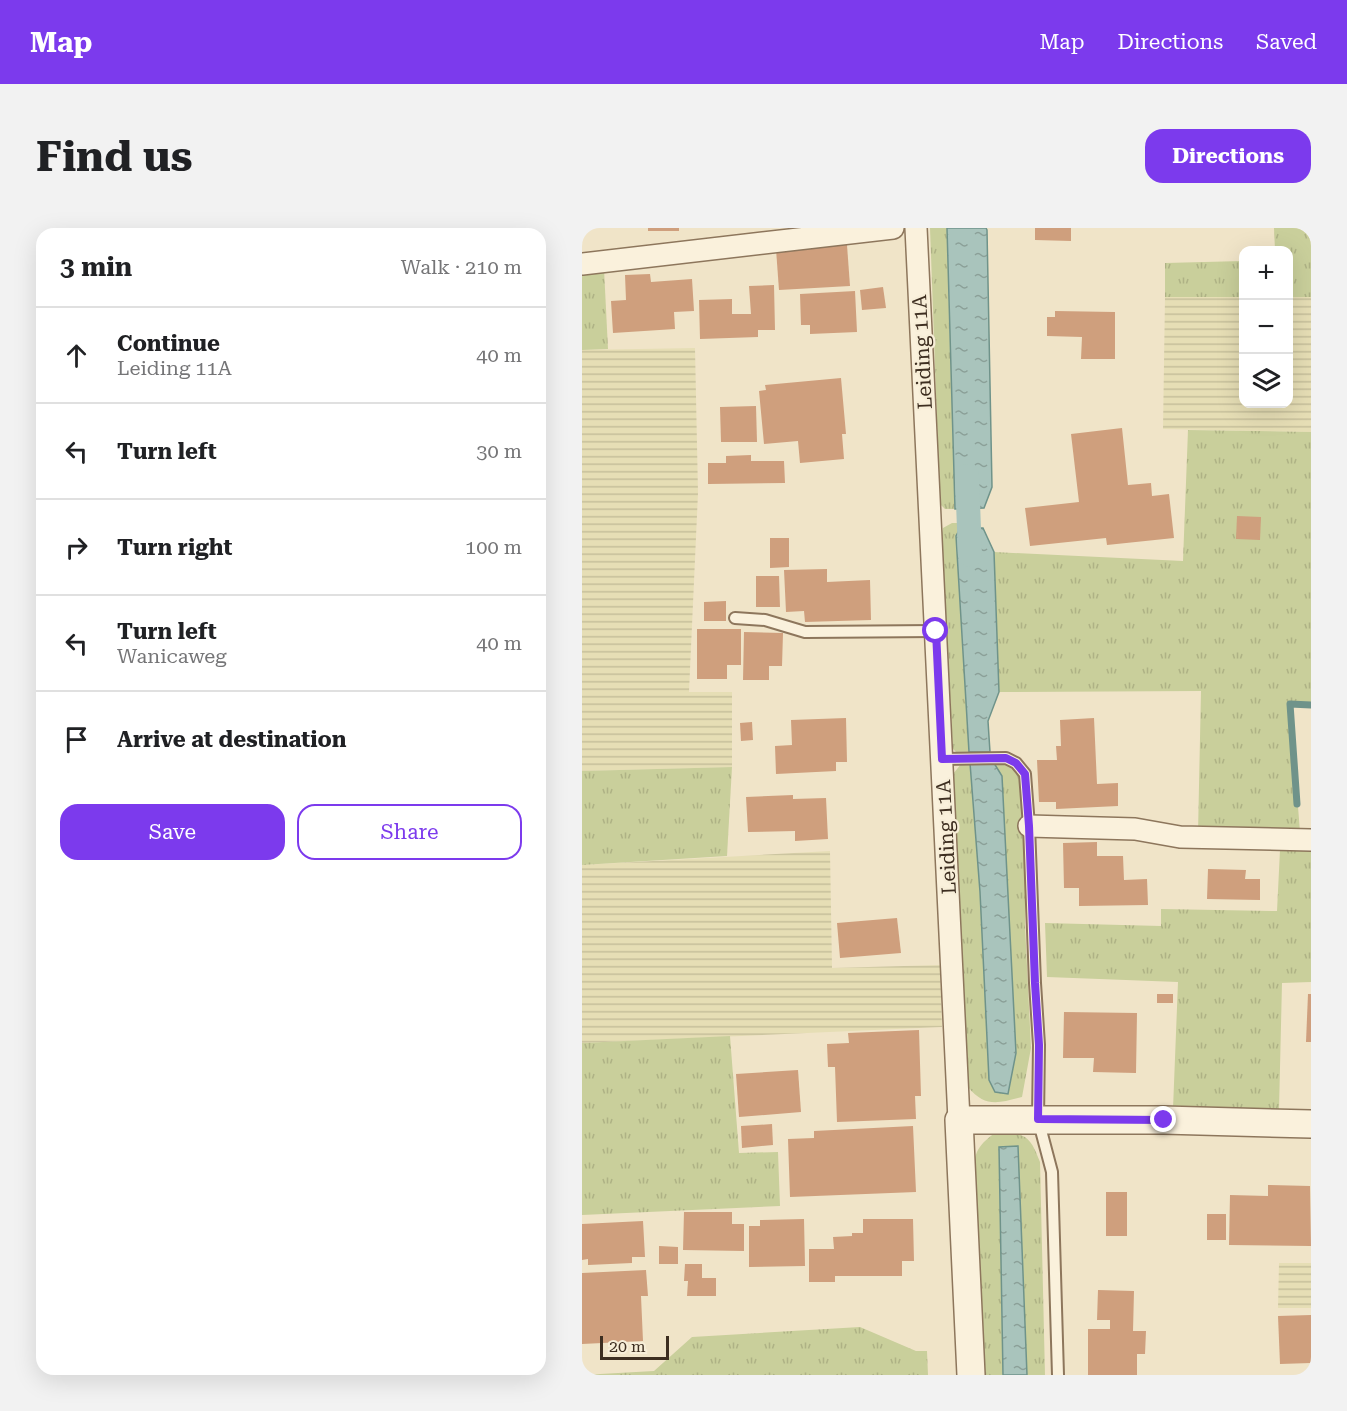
<!DOCTYPE html>
<html lang="en">
<head>
<meta charset="utf-8">
<style>
	:root { --surface:#fff; --page:#f2f2f2; --text:#202124; --muted:#757577; --line:#e0e0e0; --accent:#7c3aed }
	body { margin:0; font-family:"Roboto Serif",serif; background:var(--page); color:var(--text) }
	.controls { position:absolute; right:18px; top:18px; display:grid; overflow:hidden; border-radius:12px; box-shadow:0 6px 24px #0002 }
	.controls button { width:54px; height:54px; display:grid; place-items:center; padding:0; border:0; border-bottom:2px solid var(--line); background:var(--surface); color:var(--text); font:30px sans-serif }
	.scale { position:absolute; left:18px; bottom:15px; width:69px; box-sizing:border-box; padding-left:6px; border:3px solid #3d2e20; border-top:0; font-size:16px; line-height:21px; white-space:nowrap; color:#3d2e20; -webkit-text-stroke:4px #f7eed8; paint-order:stroke }
	.stop { position:absolute; width:18px; height:18px; margin:-14px; border:4px solid #7c3aed; border-radius:50%; background:#fff }
	.stop.end { background:#7c3aed; border-color:#fff; box-shadow:0 2px 6px #0008 }
	.list { margin:0; padding:0; list-style:none }
	h2 { display:flex; justify-content:space-between; align-items:center; height:78px; margin:0; padding:0 24px; font-size:26px }
	h2 small { font-size:20px; font-weight:400; color:var(--muted) }
	.list li { display:grid; grid-template-columns:39px 1fr auto; gap:18px; align-items:center; box-sizing:border-box; height:96px; padding:0 24px; border-top:2px solid var(--line) }
	.list b { display:block; font-size:22px; white-space:nowrap }
	.list p { margin:0; font-size:20px; white-space:nowrap; color:var(--muted) }
	.list em { font-size:20px; font-style:normal; color:var(--muted) }
	.actions { display:flex; gap:12px; padding:18px 24px }
	.actions a { flex:1; padding:14px 0; border:2px solid var(--accent); border-radius:18px; text-align:center; font-size:21px; color:var(--accent) }
	.actions .main { background:var(--accent); color:#fff }
	.icon { flex:none; width:33px; height:33px; fill:none; stroke:currentColor; stroke-width:2; stroke-linecap:round; stroke-linejoin:round }
	.map { position:relative; flex:none; width:729px; height:1147px; overflow:hidden; border-radius:18px }
	header { display:flex; align-items:center; gap:36px; box-sizing:border-box; height:84px; padding:0 30px; background:var(--accent); color:#fff }
	header strong { font-size:28px }
	nav { display:flex; gap:33px; margin-inline-start:auto; font-size:21px }
	.intro { display:flex; align-items:center; justify-content:space-between; box-sizing:border-box; height:144px; padding:0 36px }
	h1 { margin:0; font-size:42px }
	.button { padding:15px 27px; border-radius:18px; background:var(--accent); color:#fff; font-size:21px; font-weight:700 }
	main { display:flex; gap:36px; padding:0 36px }
	aside { flex:1; background:var(--surface); border-radius:18px; box-shadow:0 6px 24px #0002 }
	.map>svg:first-child { display:block }
	.farmland { fill:url(#farmland-rules) }
	.grass { fill:url(#grass-tufts) }
	.water { fill:url(#water-ripples); stroke:#6f938a; stroke-width:1.5 }
	.lines { fill:none; stroke-linecap:round; stroke-linejoin:round }
	.stream { stroke:#6f938a; stroke-width:7 }
	.canal { stroke:#a9c4bc; stroke-width:24 }
	.building { fill:#cf9f7d }
	.service-casing { stroke:#8d765c; stroke-width:14 }
	.minor-casing { stroke:#8d765c; stroke-width:24 }
	.tertiary-casing { stroke:#8d765c; stroke-width:30 }
	.service { stroke:#faf1dc; stroke-width:10 }
	.minor { stroke:#faf1dc; stroke-width:21 }
	.tertiary { stroke:#faf1dc; stroke-width:27 }
	.route { stroke:#7c3aed; stroke-width:8 }
	.labels { text-anchor:middle; dominant-baseline:central; stroke-width:4.5; stroke-linejoin:round; paint-order:stroke }
	.street-label { font-size:20px; fill:#3d2e20; stroke:#f7eed8 }
</style>
</head>
<body>
<header>
<strong>Map</strong>
<nav><a>Map</a><a>Directions</a><a>Saved</a></nav>
</header>
<div class="intro"><h1>Find us</h1><a class="button">Directions</a></div>
<main>
<aside>
<h2>3 min<small>Walk · 210 m</small></h2>
<ul class="list">
<li><svg class="icon" aria-label="ahead" viewBox="0 0 24 24"><path d="M12 20V5M6 11l6-6 6 6"/></svg><div><b>Continue</b><p>Leiding 11A</p></div><em>40 m</em></li>
<li><svg class="icon" aria-label="left" viewBox="0 0 24 24"><path d="M17 20v-9H6M10 6l-5 5 5 5"/></svg><div><b>Turn left</b></div><em>30 m</em></li>
<li><svg class="icon" aria-label="right" viewBox="0 0 24 24"><path d="M7 20v-9h11M14 6l5 5-5 5"/></svg><div><b>Turn right</b></div><em>100 m</em></li>
<li><svg class="icon" aria-label="left" viewBox="0 0 24 24"><path d="M17 20v-9H6M10 6l-5 5 5 5"/></svg><div><b>Turn left</b><p>Wanicaweg</p></div><em>40 m</em></li>
<li><svg class="icon" aria-label="arrive" viewBox="0 0 24 24"><path d="M6 21V4h12l-3 4 3 4H6"/></svg><div><b>Arrive at destination</b></div></li>
</ul>
<div class="actions"><a class="main">Save</a><a>Share</a></div>
</aside>
<div class="map">
<svg width="729" height="1147" viewBox="0 0 729 1147">
	<defs>
		<pattern id="farmland-rules" width="6" height="5" patternUnits="userSpaceOnUse" patternTransform="scale(1.5)"><rect width="6" height="5" fill="#e6deb5"/><path d="M0 2.5h6" fill="none" stroke="#c6bf9b"/></pattern>
		<pattern id="grass-tufts" width="24" height="20" patternUnits="userSpaceOnUse" patternTransform="scale(1.5)"><rect width="24" height="20" fill="#c9cf9b"/><path d="M3 7l-1-3M5 7V3M7 7l1-3M15 17l-1-3M17 17v-4M19 17l1-3" fill="none" stroke="#aeb285"/></pattern>
		<pattern id="water-ripples" width="26" height="14" patternUnits="userSpaceOnUse" patternTransform="scale(1.5)"><rect width="26" height="14" fill="#a9c4bc"/><path d="M2 4q2-2 4 0t4 0M15 11q2-2 4 0t4 0" fill="none" stroke="#8ba098"/></pattern>
	</defs>
	<rect width="100%" height="100%" fill="#f0e4c8"/>
	<g class="farmland">
		<polygon points="583,69 661,69 662,176 706,176 707,69 729,69 729,204 581,201"/>
		<polygon points="113,120 116,265 107,464 150,464 150,539 0,543 0,122"/>
		<polygon points="248,623 250,740 358,737 360,799 0,815 0,637"/>
		<polygon points="697,1035 729,1035 729,1080 696,1080"/>
	</g>
	<g class="grass">
		<polygon points="348,0 365,0 373,281 363,281 358,276"/>
		<polygon points="692,0 729,0 729,69 707,69 706,22 693,22"/>
		<polygon points="661,33 661,69 583,69 583,35"/>
		<polygon points="22,41 26,121 0,122 0,43"/>
		<polygon points="606,202 729,204 729,477 708,477 718,604 616,605 619,463 417,464 412,324 601,333"/>
		<polygon points="370,295 381,295 374,308 387,524 375,525 371,521 359,312 361,300"/>
		<path d="M388,535L398,664L426,866L434,825L412,535L425,536L436,543L443,599V697L449,820L440,869C417,875 403,880 386,859L371,546L379,536Z"/>
		<polygon points="150,539 145,628 0,637 0,543"/>
		<polygon points="698,622 729,622 729,754 700,755 697,882 591,881 596,754 465,749 463,695 579,698 579,681 695,683"/>
		<polygon points="148,808 157,925 196,924 198,978 0,987 0,815"/>
		<path d="M414,904C443,905 448,907 458,934L463,1147H445L435,918L417,919L421,1147H399L391,942C393,922 398,916 414,904Z"/>
		<polygon points="278,1099 334,1123 345,1123 346,1147 0,1147 72,1143 110,1109"/>
	</g>
	<g class="water">
		<polygon points="365,0 404,0 405,2 410,259 402,280 373,281"/>
		<polygon points="393,294 395,300 401,300 412,324 417,464 406,493 408,524 387,524 374,308 381,295"/>
		<polygon points="388,535 412,535 420,548 434,825 426,866 413,864 407,852 398,664"/>
		<polygon points="436,918 445,1147 421,1147 417,919"/>
	</g>
	<g class="lines">
		<polyline class="stream" points="715,576 708,476 729,477"/>
		<polyline class="canal" points="385,248 388,327"/>
	</g>
	<g class="building">
		<rect x="66" y="0" width="31" height="3"/>
		<polygon points="453,0 489,0 489,13 453,12"/>
		<polygon points="265,17 268,58 197,62 194,21"/>
		<polygon points="68,46 69,54 110,51 112,83 92,84 93,101 31,105 29,73 44,72 43,47"/>
		<polygon points="192,57 193,102 176,102 176,109 118,111 117,72 150,71 150,86 169,86 167,58"/>
		<polygon points="301,59 304,80 280,82 278,62"/>
		<polygon points="273,63 275,104 228,106 228,97 219,97 218,66"/>
		<polygon points="473,83 533,84 533,131 499,131 500,109 465,108 465,89 473,89"/>
		<polygon points="259,150 264,206 260,206 262,231 218,235 216,213 182,216 177,163 184,162 183,157"/>
		<polygon points="174,178 175,214 139,214 138,179"/>
		<polygon points="540,200 546,257 569,255 570,268 587,266 592,310 525,317 524,310 448,318 443,280 497,274 489,206"/>
		<polygon points="169,227 169,233 202,233 203,255 126,256 126,235 144,235 144,228"/>
		<polygon points="655,288 679,289 678,312 654,311"/>
		<polygon points="188,310 207,310 207,339 188,340"/>
		<polygon points="245,341 245,354 288,352 289,392 223,394 222,383 204,384 202,342"/>
		<polygon points="174,348 197,348 198,379 174,379"/>
		<polygon points="144,373 144,393 122,393 122,374"/>
		<polygon points="115,401 159,401 159,437 145,437 145,451 115,451"/>
		<polygon points="162,404 201,405 200,438 187,438 187,452 161,452"/>
		<polygon points="264,490 265,534 254,534 254,543 194,546 193,518 210,517 209,492"/>
		<polygon points="512,490 515,556 536,555 536,578 474,581 474,574 457,574 455,532 475,532 474,518 479,518 478,492"/>
		<polygon points="170,494 171,512 159,513 158,495"/>
		<polygon points="211,567 211,571 244,570 246,611 213,613 213,603 166,604 164,569"/>
		<polygon points="515,614 515,628 541,628 542,652 565,651 566,677 497,678 497,660 482,660 481,615"/>
		<polygon points="626,641 664,642 663,651 678,651 678,672 625,671"/>
		<polygon points="315,690 319,725 258,730 255,695"/>
		<rect x="575" y="766" width="16" height="9"/>
		<polygon points="726,766 729,766 729,814 724,814"/>
		<polygon points="482,784 555,785 554,845 511,844 512,830 481,830"/>
		<polygon points="337,802 339,868 333,868 334,891 255,894 253,839 246,839 245,816 267,815 266,805"/>
		<polygon points="216,842 219,884 157,889 154,846"/>
		<polygon points="190,896 191,917 160,920 159,898"/>
		<polygon points="331,898 334,964 208,969 206,911 232,910 232,903"/>
		<polygon points="686,957 728,958 729,1018 647,1017 648,967 686,968"/>
		<rect x="524" y="964" width="21" height="44"/>
		<polygon points="102,984 150,984 150,996 162,996 162,1023 101,1022"/>
		<rect x="625" y="986" width="19" height="26"/>
		<polygon points="222,991 223,1038 167,1039 167,998 178,998 178,992"/>
		<polygon points="281,991 331,991 332,1033 320,1033 320,1048 253,1048 253,1054 227,1054 227,1021 252,1021 251,1009 270,1008 270,1005 281,1005"/>
		<polygon points="61,993 63,1029 50,1029 50,1035 6,1037 6,1031 0,1032 0,996"/>
		<polygon points="77,1018 96,1019 96,1036 77,1036"/>
		<polygon points="103,1036 120,1036 120,1050 134,1050 134,1068 105,1068 106,1053 102,1053"/>
		<polygon points="64,1042 66,1068 59,1068 61,1113 0,1116 0,1045"/>
		<polygon points="516,1062 552,1063 551,1103 564,1103 563,1126 555,1126 555,1147 506,1147 506,1101 528,1101 528,1092 515,1092"/>
		<polygon points="729,1087 729,1135 698,1136 696,1088"/>
	</g>
	<g class="lines">
		<g class="service-casing">
			<g id="service">
				<polyline points="153,390 183,392 223,404 354,403"/>
				<polyline points="360,531 424,530 434,535 443,546 447,598 453,755 457,817 456,891 470,944 476,1147"/>
			</g>
		</g>
		<g class="minor-casing">
			<g id="minor">
				<polyline points="334,0 377,892"/>
				<polyline points="0,36 311,0"/>
				<polyline points="447,598 553,601 598,609 729,612"/>
			</g>
		</g>
		<g class="tertiary-casing">
			<polyline id="tertiary" points="389,1147 377,892 582,892 729,896"/>
		</g>
		<use href="#service" class="service"/>
		<use href="#minor" class="minor"/>
		<use href="#tertiary" class="tertiary"/>
	</g>
	<g class="lines">
		<polyline class="route" points="354,403 360,531 424,530 434,535 443,546 447,598 453,755 457,817 456,891 582,892"/>
	</g>
	<g class="labels">
		<g class="street-label">
			<text transform="translate(340 124) rotate(-93)">Leiding 11A</text>
			<text transform="translate(364 609) rotate(-93)">Leiding 11A</text>
		</g>
	</g>
</svg>
<div class="controls">
<button>+</button>
<button>−</button>
<button><svg class="icon" aria-label="layers" viewBox="0 0 24 24"><path d="M12 4l9 5-9 5-9-5zM3 14l9 5 9-5"/></svg></button>
</div>
<div class="scale">20 m</div>
<div class="stop" style="left:354px;top:403px"></div>
<div class="stop end" style="left:582px;top:892px"></div>
</div>
</main>
</body>
</html>
